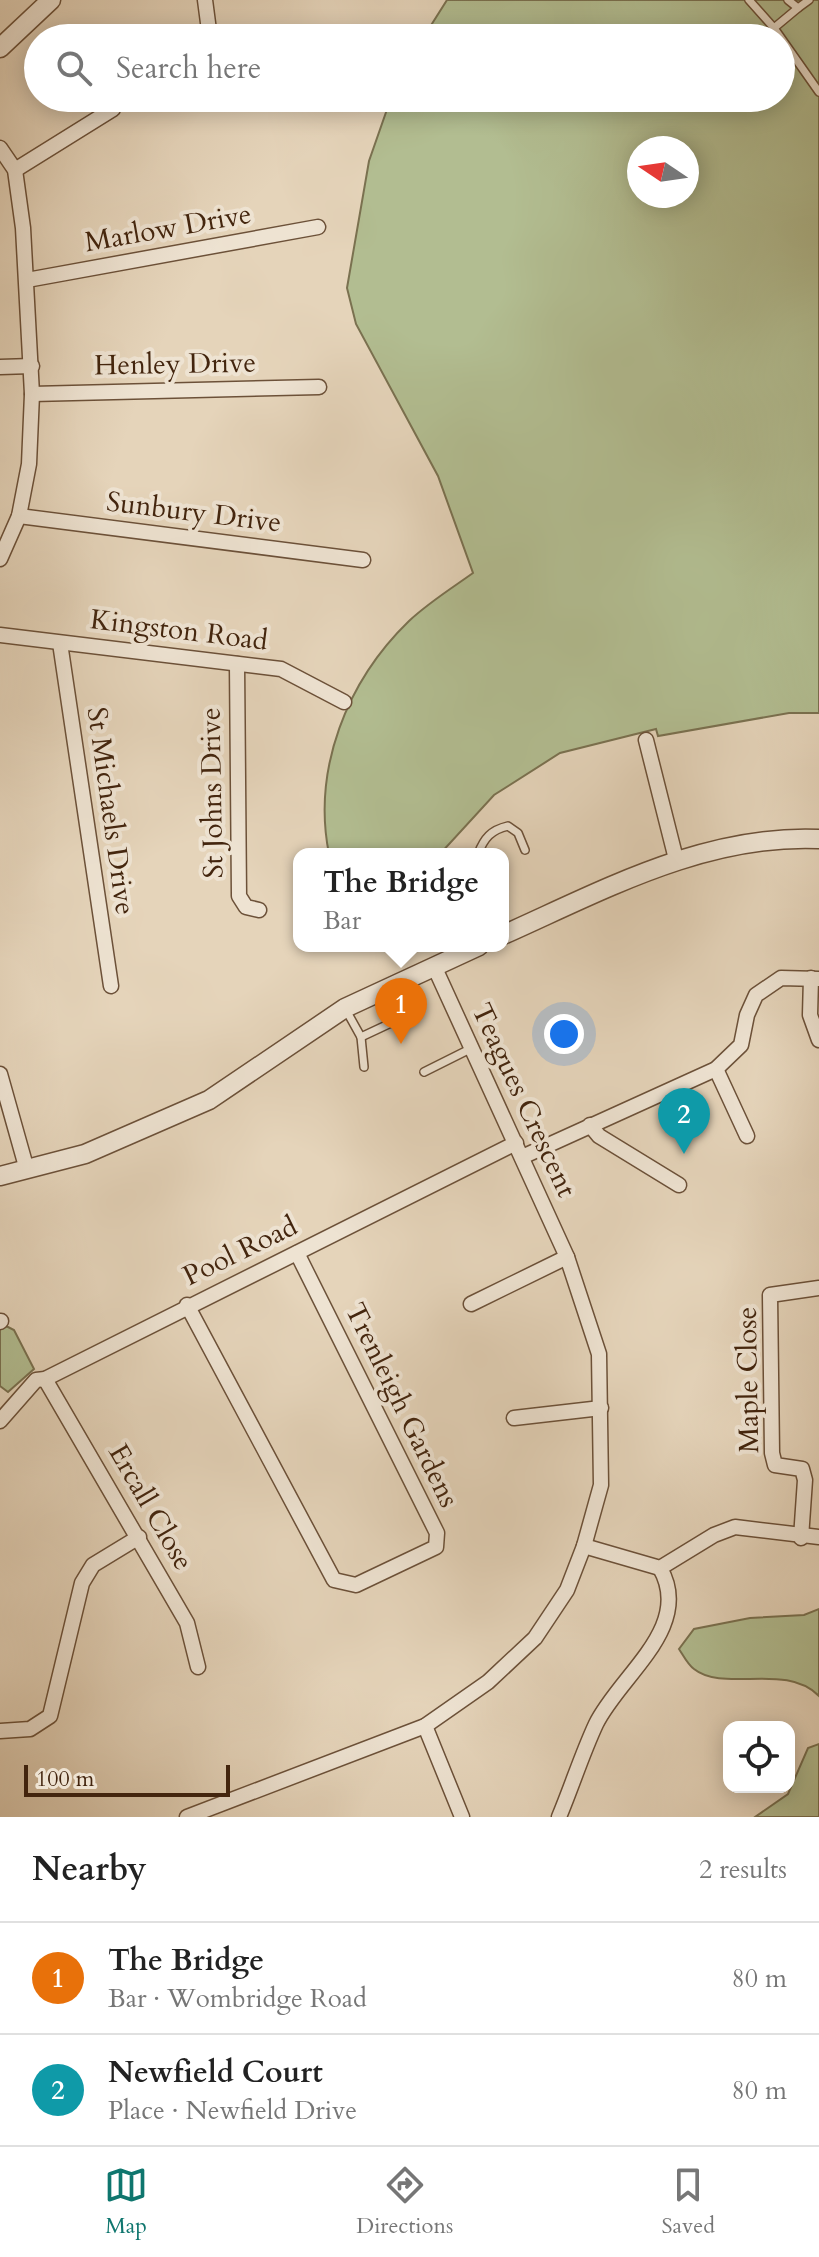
<!DOCTYPE html>
<html lang="en">
<head>
<meta charset="utf-8">
<style>
	:root { --surface:#fff; --page:#f2f2f2; --text:#222; --muted:#767676; --line:#e0e0e0; --accent:#0f766e }
	body { margin:0; font-family:Cardo,serif; background:var(--page); color:var(--text) }
	.controls { position:absolute; right:24px; bottom:24px; display:grid; overflow:hidden; border-radius:16px; box-shadow:0 4px 20px #0003 }
	.controls button { width:72px; height:72px; display:grid; place-items:center; padding:0; border:0; border-bottom:2px solid var(--line); background:var(--surface); color:var(--text); font:40px sans-serif }
	.compass { position:absolute; left:627px; top:136px; width:72px; height:72px; border-radius:50%; background:var(--surface); box-shadow:0 4px 20px #0003; rotate:283deg }
	.scale { position:absolute; left:24px; bottom:20px; width:206px; box-sizing:border-box; padding-left:8px; border:4px solid #43250e; border-top:0; font-size:22px; line-height:28px; white-space:nowrap; color:#43250e; -webkit-text-stroke:6px #eee3d2; paint-order:stroke }
	.you { position:absolute; left:564px; top:1034px; width:28px; height:28px; margin:-20px; border:6px solid #fff; border-radius:50%; background:#1a73e8; box-shadow:0 0 0 12px #1a73e833 }
	.badge { display:grid; place-items:center; width:52px; height:52px; border-radius:50%; background:var(--accent); color:#fff; font-size:26px; font-weight:700 }
	.pin { position:absolute; translate:-50% -66px; filter:drop-shadow(0 2px 4px #0008) }
	.pin::after { content:''; position:absolute; top:42px; width:28px; height:24px; background:inherit; clip-path:polygon(0 0,100% 0,50% 100%) }
	.popup { position:absolute; left:293px; top:848px; width:216px; height:104px; box-sizing:border-box; display:grid; place-content:center; border-radius:16px; background:var(--surface); filter:drop-shadow(0 2px 6px #0005); font-size:26px; white-space:nowrap; color:var(--muted) }
	.popup b { font-size:30px; color:var(--text) }
	.popup::after { content:''; position:absolute; left:50%; top:100%; margin-left:-16px; border:16px solid transparent; border-top-color:var(--surface) }
	.list { margin:0; padding:0; list-style:none }
	h2 { display:flex; justify-content:space-between; align-items:center; height:104px; margin:0; padding:0 32px; font-size:34px }
	h2 small { font-size:26px; font-weight:400; color:var(--muted) }
	.list li { display:grid; grid-template-columns:52px 1fr auto; gap:24px; align-items:center; box-sizing:border-box; height:112px; padding:0 32px; border-top:2px solid var(--line) }
	.list b { display:block; font-size:30px; white-space:nowrap }
	.list p { margin:0; font-size:26px; white-space:nowrap; color:var(--muted) }
	.list em { font-size:26px; font-style:normal; color:var(--muted) }
	.icon { flex:none; width:44px; height:44px; fill:none; stroke:currentColor; stroke-width:2; stroke-linecap:round; stroke-linejoin:round }
	.map { position:relative; flex:none; width:819px; height:1817px; overflow:hidden }
	.search { position:absolute; background:var(--surface); box-shadow:0 4px 20px #0003; left:24px; right:24px; top:24px; height:88px; display:flex; align-items:center; gap:20px; box-sizing:border-box; padding:0 28px; border-radius:44px; color:var(--muted); font-size:30px }
	.sheet { height:328px; background:var(--surface) }
	nav { display:flex; justify-content:space-around; align-items:center; box-sizing:border-box; height:112px; border-top:2px solid var(--line); background:var(--surface); font-size:22px; color:var(--muted) }
	nav a { display:grid; justify-items:center; gap:4px }
	nav .on { color:var(--accent) }
	.map>svg:first-child { display:block }
	.green { fill:#b2bd91; stroke:#7a7150; stroke-width:2; fill-rule:evenodd }
	.lines { fill:none; stroke-linecap:round; stroke-linejoin:round }
	.service-casing { stroke:#6c5139; stroke-width:10 }
	.minor-casing { stroke:#6c5139; stroke-width:17 }
	.tertiary-casing { stroke:#6c5139; stroke-width:21 }
	.service { stroke:#eee3d2; stroke-width:7 }
	.minor { stroke:#eee3d2; stroke-width:14 }
	.tertiary { stroke:#eee3d2; stroke-width:18 }
	.labels { text-anchor:middle; dominant-baseline:central; stroke-width:8; stroke-linejoin:round; paint-order:stroke }
	.street-label { font-size:28px; fill:#43250e; stroke:#eee3d2 }
</style>
</head>
<body>
<div class="map">
<svg width="819" height="1817" viewBox="0 0 819 1817">
	<rect width="100%" height="100%" fill="#e5d4ba"/>
	<filter id="stains"><feTurbulence type="fractalNoise" baseFrequency=".0025" numOctaves="4"/><feColorMatrix values="0 0 0 0 .2 0 0 0 0 .09 0 0 0 0 .02 0 0 0 .5 -.17"/></filter>
	<radialGradient id="worn" r=".72"><stop offset=".6" stop-color="#630" stop-opacity="0"/><stop offset="1" stop-color="#630" stop-opacity=".3"/></radialGradient>
	<g class="green">
		<path d="M447,0H819V713H789L658,736L656,729L560,753L494,795L440,854H329C312,769 347,681 409,621C428,603 452,588 473,573L438,476L356,324L347,288L369,161L391,98H781V38H423ZM639,148H687V196H639Z"/>
		<polygon points="6,1326 14,1330 34,1369 8,1392 0,1386 0,1329"/>
		<path d="M819,1609V1696C786,1662 724,1693 694,1669C688,1665 683,1655 679,1649L694,1629L750,1618L804,1615Z"/>
		<polygon points="819,1744 819,1817 755,1817 788,1794 808,1748"/>
	</g>
	<g class="lines">
		<g class="service-casing">
			<g id="service">
				<polyline points="749,0 774,28"/>
				<polyline points="788,0 798,8 809,0"/>
				<polyline points="798,8 774,28 819,92"/>
				<path d="M478,854C484,838 491,830 508,826L518,833L525,850"/>
				<polyline points="346,1010 361,1037 410,1014"/>
				<polyline points="361,1037 364,1067"/>
				<polyline points="424,1072 472,1048"/>
			</g>
		</g>
		<g class="minor-casing">
			<g id="minor">
				<polyline points="205,0 210,38"/>
				<polyline points="0,148 15,170 23,228 32,394 29,464 19,516 0,559"/>
				<polyline points="15,170 113,109"/>
				<polyline points="27,280 318,227"/>
				<polyline points="0,367 32,366"/>
				<polyline points="32,394 319,387"/>
				<polyline points="19,516 363,560"/>
				<polyline points="0,635 281,669 344,702"/>
				<polyline points="60,643 111,986"/>
				<polyline points="237,664 239,896 246,907 259,910"/>
				<polyline points="646,740 676,859"/>
				<polyline points="811,978 810,1015 819,1040"/>
				<polyline points="716,1069 747,1136"/>
				<polyline points="0,1074 27,1170"/>
				<polyline points="590,1125 599,1136 679,1185"/>
				<polyline points="522,1157 716,1069 741,1045 747,1015 756,995 781,978 819,979"/>
				<polyline points="471,1304 567,1257"/>
				<polyline points="187,1305 334,1580 356,1585 436,1547 437,1533 297,1253"/>
				<polyline points="0,1322 1,1321"/>
				<polyline points="45,1379 187,1623 198,1667"/>
				<polyline points="514,1418 601,1408"/>
				<polyline points="0,1421 36,1380 45,1379 516,1143"/>
				<polyline points="801,1538 805,1480 802,1469 775,1465 772,1453 770,1295 819,1288"/>
				<polyline points="584,1546 660,1568 714,1535 735,1527 819,1537"/>
				<polyline points="425,1726 462,1817"/>
				<polyline points="0,1731 30,1729 50,1716 82,1583 93,1565 139,1537"/>
				<polyline points="187,1817 425,1726 488,1682 535,1638 567,1590 584,1546 601,1485 599,1354 567,1257 434,966"/>
				<path d="M559,1817C572,1786 582,1754 596,1724C620,1675 694,1627 660,1568"/>
			</g>
		</g>
		<g class="tertiary-casing">
			<g id="tertiary">
				<polyline points="0,48 51,0"/>
				<path d="M503,935C604,890 705,834 819,839"/>
				<polyline points="0,1176 85,1154 209,1100 345,1008 479,946"/>
			</g>
		</g>
		<use href="#service" class="service"/>
		<use href="#minor" class="minor"/>
		<use href="#tertiary" class="tertiary"/>
	</g>
	<g class="labels">
		<g class="street-label">
			<text transform="translate(168 228) rotate(-10)">Marlow Drive</text>
			<text transform="translate(175 364) rotate(-1)">Henley Drive</text>
			<text transform="translate(194 512) rotate(7)">Sunbury Drive</text>
			<text transform="translate(179 630) rotate(7)">Kingston Road</text>
			<text transform="translate(212 793) rotate(-91)">St Johns Drive</text>
			<text transform="translate(111 811) rotate(82)">St Michaels Drive</text>
			<text transform="translate(524 1100) rotate(65)">Teagues Crescent</text>
			<text transform="translate(240 1251) rotate(-26)">Pool Road</text>
			<text transform="translate(748 1380) rotate(-91)">Maple Close</text>
			<text transform="translate(402 1405) rotate(64)">Trenleigh Gardens</text>
			<text transform="translate(151 1507) rotate(60)">Ercall Close</text>
		</g>
	</g>
	<rect width="100%" height="100%" filter="url(#stains)"/>
	<rect width="100%" height="100%" fill="url(#worn)"/>
</svg>
<div class="controls">
<button><svg class="icon" aria-label="locate" viewBox="0 0 24 24"><circle cx="12" cy="12" r="6"/><path d="M12 2v4M12 18v4M2 12h4M18 12h4"/></svg></button>
</div>
<svg class="compass" viewBox="-18 -18 36 36"><path d="M0-13l5 13h-10z" fill="#e53935"/><path d="M0 13l5-13h-10z" fill="#767676"/></svg>
<div class="scale">100 m</div>
<div class="you"></div>
<div class="pin badge" style="left:401px;top:1044px;background:#e8710a">1</div>
<div class="popup"><b>The Bridge</b>Bar</div>
<div class="pin badge" style="left:684px;top:1154px;background:#0f9aa8">2</div>
<div class="search"><svg class="icon" aria-label="search" viewBox="0 0 24 24"><circle cx="10" cy="10" r="6"/><path d="M15 15l6 6"/></svg>Search here</div>
</div>
<section class="sheet">
<h2>Nearby<small>2 results</small></h2>
<ul class="list">
<li><span class="badge" style="background:#e8710a">1</span><div><b>The Bridge</b><p>Bar · Wombridge Road</p></div><em>80 m</em></li>
<li><span class="badge" style="background:#0f9aa8">2</span><div><b>Newfield Court</b><p>Place · Newfield Drive</p></div><em>80 m</em></li>
</ul>
</section>
<nav>
<a class="on"><svg class="icon" aria-label="map" viewBox="0 0 24 24"><path d="M3 6l6-2 6 2 6-2v14l-6 2-6-2-6 2zM9 4v14M15 6v14"/></svg>Map</a>
<a><svg class="icon" aria-label="directions" viewBox="0 0 24 24"><path d="M12 3l9 9-9 9-9-9zM9 14v-3h6M13 9l2 2-2 2"/></svg>Directions</a>
<a><svg class="icon" aria-label="saved" viewBox="0 0 24 24"><path d="M7 4h10v16l-5-4-5 4z"/></svg>Saved</a>
</nav>
</body>
</html>
